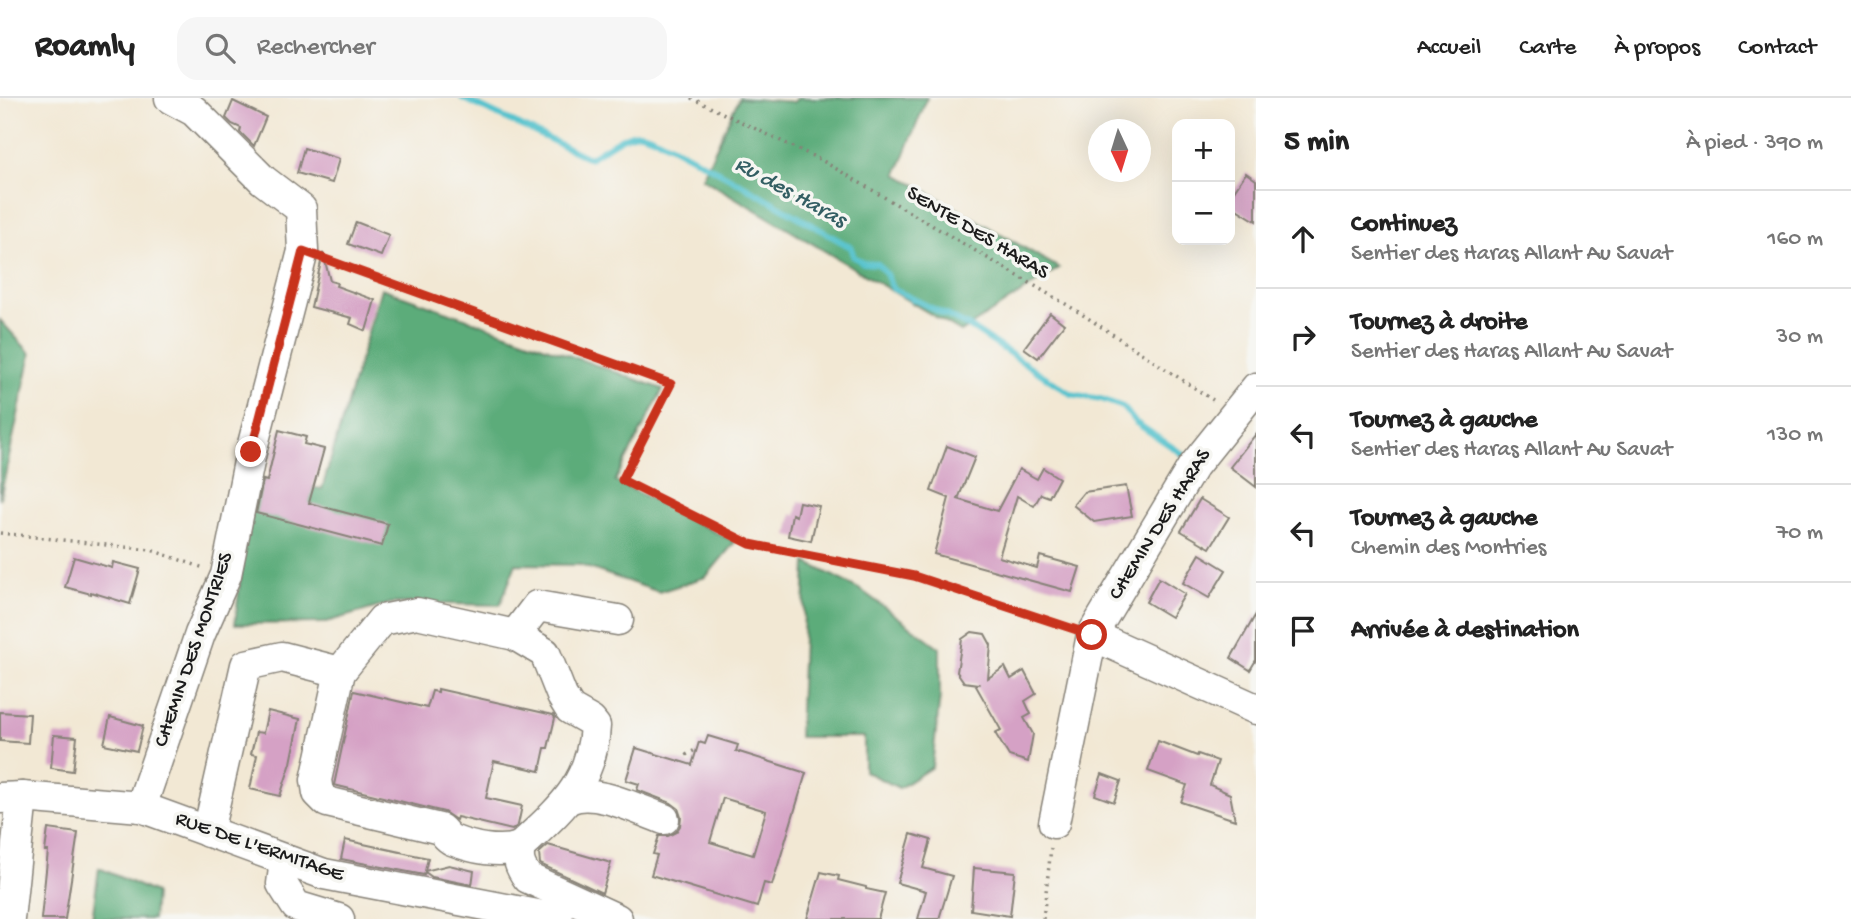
<!DOCTYPE html>
<html lang="fr">
<head>
<meta charset="utf-8">
<style>
	:root { --surface:#fff; --page:#f6f6f6; --text:#222; --muted:#767676; --line:#e0e0e0 }
	body { margin:0; font-family:"Gochi Hand",sans-serif; background:var(--page); color:var(--text) }
	.controls { position:absolute; right:21px; top:21px; display:grid; overflow:hidden; border-radius:14px; box-shadow:0 7px 28px #0002 }
	.controls button { width:63px; height:63px; display:grid; place-items:center; padding:0; border:0; border-bottom:2px solid var(--line); background:var(--surface); color:var(--text); font:35px sans-serif }
	.compass { position:absolute; left:1088px; top:21px; width:63px; height:63px; border-radius:50%; background:var(--surface); box-shadow:0 7px 28px #0002; rotate:176deg }
	.stop { position:absolute; width:21px; height:21px; margin:-16px; border:5px solid #c8321e; border-radius:50%; background:#fff }
	.stop.end { background:#c8321e; border-color:#fff; box-shadow:0 2px 7px #0008 }
	.list { margin:0; padding:0; list-style:none }
	h2 { display:flex; justify-content:space-between; align-items:center; height:91px; margin:0; padding:0 28px; font-size:30px }
	h2 small { font-size:23px; font-weight:400; color:var(--muted) }
	.list li { display:grid; grid-template-columns:46px 1fr auto; gap:21px; align-items:center; box-sizing:border-box; height:98px; padding:0 28px; border-top:2px solid var(--line) }
	.list b { display:block; font-size:26px; white-space:nowrap }
	.list p { margin:0; font-size:23px; white-space:nowrap; color:var(--muted) }
	.list em { font-size:23px; font-style:normal; color:var(--muted) }
	.icon { flex:none; width:38px; height:38px; fill:none; stroke:currentColor; stroke-width:2; stroke-linecap:round; stroke-linejoin:round }
	.map { position:relative; flex:none; width:1256px; height:821px; overflow:hidden }
	header { display:flex; align-items:center; gap:42px; box-sizing:border-box; height:98px; padding:0 35px; background:var(--surface); border-bottom:2px solid var(--line) }
	header strong { font-size:33px }
	nav { display:flex; gap:38px; margin-inline-start:auto; font-size:24px }
	.search { width:490px; height:63px; background:var(--page); display:flex; align-items:center; gap:18px; box-sizing:border-box; padding:0 24px; border-radius:21px; color:var(--muted); font-size:26px }
	main { display:flex }
	aside { flex:1; background:var(--surface) }
	.map>svg:first-child { display:block }
	.forest { fill:#5cac7a; stroke:#3c644b; stroke-width:2 }
	.lines { fill:none; stroke-linecap:round; stroke-linejoin:round }
	.stream { stroke:#55c2cd; stroke-width:6 }
	.building { fill:#d5a1c5; fill-rule:evenodd }
	.minor-casing { stroke:#878278; stroke-width:33 }
	.path { stroke:#878278; stroke-width:3.5; stroke-dasharray:2 5; stroke-linecap:butt }
	.minor { stroke:#fff; stroke-width:30 }
	.route { stroke:#c8321e; stroke-width:9 }
	.labels { text-anchor:middle; dominant-baseline:central; stroke-width:7; stroke-linejoin:round; paint-order:stroke }
	.street-label { font-size:21px; fill:#1c1c1c; stroke:#f6f6f2 }
	.water-label { font-size:23px; font-style:italic; fill:#335e63; stroke:#f6f6f2 }
</style>
</head>
<body>
<header>
<strong>Roamly</strong>
<div class="search"><svg class="icon" aria-label="search" viewBox="0 0 24 24"><circle cx="10" cy="10" r="6"/><path d="M15 15l6 6"/></svg>Rechercher</div>
<nav><a>Accueil</a><a>Carte</a><a>À propos</a><a>Contact</a></nav>
</header>
<main>
<div class="map">
<svg width="1256" height="821" viewBox="0 0 1256 821">
	<rect width="100%" height="100%" fill="#f6f6f2"/>
	<filter id="ink" filterUnits="userSpaceOnUse"><feTurbulence type="fractalNoise" baseFrequency=".0143" numOctaves="2"/><feDisplacementMap in="SourceGraphic" scale="14" xChannelSelector="R" yChannelSelector="G"/><feConvolveMatrix kernelMatrix="1 2 1 2 8 2 1 2 1" color-interpolation-filters="sRGB"/></filter>
	<filter id="wash" filterUnits="userSpaceOnUse"><feTurbulence type="fractalNoise" baseFrequency=".00686" numOctaves="4" result="noise"/><feDisplacementMap in="SourceGraphic" scale="28" xChannelSelector="R" yChannelSelector="G"/><feGaussianBlur stdDeviation="1.57" result="paint"/><feColorMatrix in="noise" values="0 0 0 0 0 0 0 0 0 0 0 0 0 0 0 0 0 1.4 0 .05"/><feComposite in="paint" operator="in"/></filter>
	<g filter="url(#wash)">
		<rect width="100%" height="100%" fill="#f2e8d4"/>
		<g class="forest">
			<polygon points="739,0 794,4 797,0 927,0 897,76 1059,170 961,234 702,80"/>
			<polygon points="381,190 663,291 615,383 735,444 706,479 659,494 580,467 516,466 500,507 392,505 323,525 235,526 252,380 322,391"/>
			<polygon points="0,222 31,256 0,401"/>
			<polygon points="806,464 861,492 940,550 940,598 932,669 899,690 864,673 864,639 799,639"/>
			<polygon points="99,770 155,795 153,821 92,821"/>
		</g>
		<g class="lines">
			<path class="stream" d="M462,0L589,60C603,53 625,34 640,35C651,36 674,50 684,55C741,85 796,118 852,150L853,158L863,165L878,166L886,176L893,191L970,229L1071,296L1101,301L1123,309L1135,324L1184,357"/>
		</g>
		<g id="blocks">
			<g class="building">
				<polygon points="233,3 266,19 254,48 240,34 241,30 232,26 226,20"/>
				<polygon points="304,50 339,61 332,85 297,75"/>
				<polygon points="1246,75 1256,82 1256,123 1230,107 1230,99"/>
				<polygon points="356,124 389,137 381,158 348,146"/>
				<polygon points="323,155 330,183 337,185 336,188 375,202 366,233 350,226 352,220 311,209"/>
				<polygon points="1050,215 1064,226 1038,260 1024,250"/>
				<polygon points="279,332 306,339 304,346 324,351 309,405 388,426 382,448 256,415 263,382 267,383"/>
				<polygon points="1256,336 1256,389 1230,369"/>
				<polygon points="947,348 975,359 958,401 997,413 1019,371 1037,381 1043,370 1059,380 1049,399 1041,396 1034,408 1017,398 999,459 1037,470 1040,458 1080,469 1072,494 934,456 949,400 931,393"/>
				<polygon points="1126,388 1132,418 1094,424 1073,407 1084,394"/>
				<polygon points="1200,401 1229,419 1210,450 1181,433"/>
				<polygon points="799,404 819,408 811,443 788,438 792,416 796,418"/>
				<polygon points="1200,456 1226,472 1209,500 1183,485"/>
				<polygon points="74,459 112,470 113,464 140,471 130,506 91,494 91,496 65,489"/>
				<polygon points="1159,480 1185,496 1171,519 1146,504"/>
				<polygon points="1256,516 1256,562 1250,572 1231,560"/>
				<polygon points="972,534 985,536 991,547 988,580 1005,569 1011,581 1024,573 1036,596 1025,603 1031,616 1024,620 1033,636 1028,664 1009,658 995,635 1001,632 976,588 978,586 964,584 957,574 962,541"/>
				<polygon points="438,591 553,617 555,620 548,650 545,650 540,673 494,663 486,700 522,708 518,727 512,732 457,719 456,722 444,714 334,687 354,593 427,610 432,593 438,594"/>
				<polygon points="268,613 300,621 291,665 280,698 250,691 257,657 251,656 256,634 263,635"/>
				<polygon points="0,614 30,616 28,645 0,643"/>
				<polygon points="110,619 143,628 137,653 104,646"/>
				<polygon points="54,637 77,639 73,673 51,670"/>
				<path d="M708,638L738,647L736,653L806,675L772,787L764,785L757,809L651,777L657,757L653,756L659,738H668L676,734L680,728L681,719L678,710L671,705L637,692L639,686L626,682L636,650L692,667L699,644L705,646ZM723,700L766,713L753,757L710,744Z"/>
				<polygon points="1158,643 1197,658 1198,656 1218,663 1210,687 1230,696 1235,722 1181,704 1187,687 1148,673"/>
				<polygon points="1102,676 1121,683 1114,704 1095,697"/>
				<polygon points="48,731 78,735 65,821 41,821 48,753 45,753"/>
				<polygon points="911,736 931,742 923,770 952,778 939,821 918,821 926,793 897,785"/>
				<polygon points="345,742 428,760 425,773 449,767 474,773 472,787 432,779 425,774 424,777 341,761"/>
				<polygon points="548,747 611,765 602,795 540,766 539,755"/>
				<polygon points="974,770 1015,774 1010,818 971,812"/>
				<polygon points="821,774 839,778 838,782 866,789 866,791 885,795 878,821 807,821"/>
			</g>
		</g>
	</g>
	<g filter="url(#ink)">
		<use href="#blocks" fill-opacity="0" stroke="#878278" stroke-width="2"/>
		<g class="lines">
			<g class="minor-casing">
				<g id="minor">
					<polyline points="515,537 537,508 618,522"/>
					<polyline points="1092,537 1256,611"/>
					<path d="M340,574L382,522L417,515L515,537L545,555L562,598L570,611L591,623L595,628C592,687 559,712 520,749"/>
					<polyline points="0,700 22,699 141,709 324,776 558,821"/>
					<path d="M569,701C595,689 638,712 664,721"/>
					<polyline points="141,709 200,536 226,477 251,354 303,153 301,111 263,82 194,13 170,0"/>
					<polyline points="1054,725 1092,537 1192,370 1256,290"/>
					<path d="M208,734L246,567L282,559L340,574L316,682L318,695L327,704L440,731C444,734 447,740 452,742C472,750 499,756 520,749C517,762 520,769 528,780L617,821"/>
					<polyline points="285,763 282,786 296,808 339,821"/>
					<polyline points="9,821 22,699"/>
				</g>
			</g>
			<g class="path">
				<polyline points="691,0 823,63 1074,211 1213,302"/>
				<polyline points="325,161 671,286 622,382 750,445 914,478 1068,529"/>
				<polyline points="0,435 151,452 204,470"/>
				<polyline points="686,657 697,651"/>
				<polyline points="1043,821 1051,750"/>
			</g>
			<use href="#minor" class="minor"/>
		</g>
	</g>
	<g class="lines" filter="url(#ink)">
		<polyline class="route" points="251,354 303,153 671,286 622,382 750,446 914,478 1092,537"/>
	</g>
	<g class="labels">
		<g class="street-label">
			<text transform="translate(977 136) rotate(31)">SENTE DES HARAS</text>
			<text transform="translate(1161 427) rotate(-58)">CHEMIN DES HARAS</text>
			<text transform="translate(195 552) rotate(-71)">CHEMIN DES MONTRIES</text>
			<text transform="translate(259 750) rotate(19)">RUE DE L'ERMITAGE</text>
		</g>
		<g class="water-label">
			<text transform="translate(790 95) rotate(29)">Ru des Haras</text>
		</g>
	</g>
</svg>
<div class="controls">
<button>+</button>
<button>−</button>
</div>
<svg class="compass" viewBox="-18 -18 36 36"><path d="M0-13l5 13h-10z" fill="#e53935"/><path d="M0 13l5-13h-10z" fill="#767676"/></svg>
<div class="stop" style="left:1092px;top:537px"></div>
<div class="stop end" style="left:251px;top:354px"></div>
</div>
<aside>
<h2>5 min<small>À pied · 390 m</small></h2>
<ul class="list">
<li><svg class="icon" aria-label="ahead" viewBox="0 0 24 24"><path d="M12 20V5M6 11l6-6 6 6"/></svg><div><b>Continuez</b><p>Sentier des Haras Allant Au Savat</p></div><em>160 m</em></li>
<li><svg class="icon" aria-label="right" viewBox="0 0 24 24"><path d="M7 20v-9h11M14 6l5 5-5 5"/></svg><div><b>Tournez à droite</b><p>Sentier des Haras Allant Au Savat</p></div><em>30 m</em></li>
<li><svg class="icon" aria-label="left" viewBox="0 0 24 24"><path d="M17 20v-9H6M10 6l-5 5 5 5"/></svg><div><b>Tournez à gauche</b><p>Sentier des Haras Allant Au Savat</p></div><em>130 m</em></li>
<li><svg class="icon" aria-label="left" viewBox="0 0 24 24"><path d="M17 20v-9H6M10 6l-5 5 5 5"/></svg><div><b>Tournez à gauche</b><p>Chemin des Montries</p></div><em>70 m</em></li>
<li><svg class="icon" aria-label="arrive" viewBox="0 0 24 24"><path d="M6 21V4h12l-3 4 3 4H6"/></svg><div><b>Arrivée à destination</b></div></li>
</ul>
</aside>
</main>
</body>
</html>
